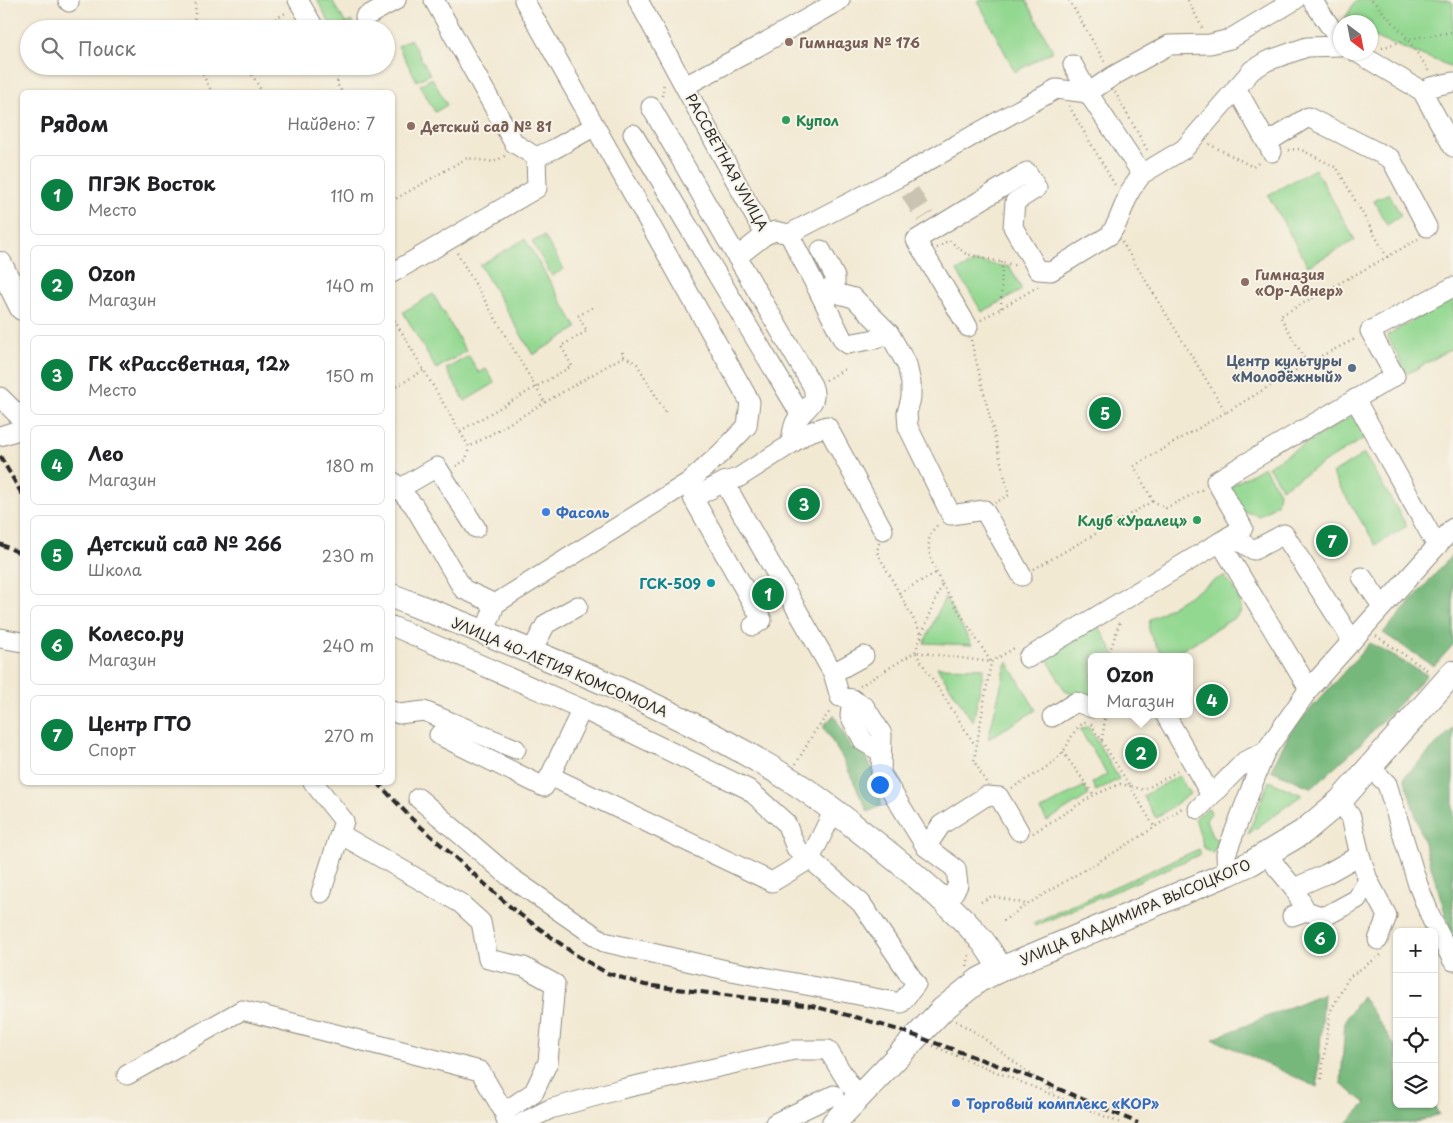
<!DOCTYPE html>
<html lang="ru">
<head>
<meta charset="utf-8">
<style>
	:root { --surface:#fff; --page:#f6f6f6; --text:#202124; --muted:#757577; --line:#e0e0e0; --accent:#0b8043 }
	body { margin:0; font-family:"Playpen Sans",sans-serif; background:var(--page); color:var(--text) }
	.controls { position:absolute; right:15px; bottom:15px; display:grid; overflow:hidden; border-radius:8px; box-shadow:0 1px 4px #0004 }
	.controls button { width:45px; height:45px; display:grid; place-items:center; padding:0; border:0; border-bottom:1px solid var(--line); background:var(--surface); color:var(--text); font:25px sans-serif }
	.compass { position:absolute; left:1333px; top:15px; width:45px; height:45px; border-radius:50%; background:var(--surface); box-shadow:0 1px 4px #0004; rotate:148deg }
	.you { position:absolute; left:879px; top:784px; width:18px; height:18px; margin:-12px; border:4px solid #fff; border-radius:50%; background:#1a73e8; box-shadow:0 0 0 8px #1a73e833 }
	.badge { display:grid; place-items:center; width:32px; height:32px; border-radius:50%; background:var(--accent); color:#fff; font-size:16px; font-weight:700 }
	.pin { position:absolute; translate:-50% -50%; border:2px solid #fff; box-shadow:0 1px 5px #0006 }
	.popup { position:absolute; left:1088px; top:653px; width:105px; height:65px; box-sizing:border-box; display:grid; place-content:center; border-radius:8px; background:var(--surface); filter:drop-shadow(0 1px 4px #0005); font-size:16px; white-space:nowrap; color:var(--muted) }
	.popup b { font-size:19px; color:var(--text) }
	.popup::after { content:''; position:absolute; left:50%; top:100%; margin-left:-10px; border:10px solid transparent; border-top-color:var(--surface) }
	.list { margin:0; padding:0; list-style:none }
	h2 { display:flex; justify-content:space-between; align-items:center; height:65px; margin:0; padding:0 20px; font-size:21px }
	h2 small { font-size:16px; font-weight:400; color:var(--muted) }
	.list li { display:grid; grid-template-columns:32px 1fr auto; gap:15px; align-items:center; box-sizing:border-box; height:80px; margin:0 10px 10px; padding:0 10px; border:1px solid var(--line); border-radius:8px }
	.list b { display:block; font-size:19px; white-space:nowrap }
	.list p { margin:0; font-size:16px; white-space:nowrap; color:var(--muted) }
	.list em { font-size:16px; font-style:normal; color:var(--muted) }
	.icon { flex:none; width:28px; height:28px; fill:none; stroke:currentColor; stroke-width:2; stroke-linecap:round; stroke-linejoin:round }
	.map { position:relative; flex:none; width:1453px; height:1123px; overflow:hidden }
	.search { position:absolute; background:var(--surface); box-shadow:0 1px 4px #0004; left:20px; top:20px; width:375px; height:55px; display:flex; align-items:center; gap:12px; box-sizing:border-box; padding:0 18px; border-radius:28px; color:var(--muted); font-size:19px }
	.panel { position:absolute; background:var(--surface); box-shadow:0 1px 4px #0004; left:20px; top:90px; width:375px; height:695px; border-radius:8px }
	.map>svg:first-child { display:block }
	.green { fill:#93d891; stroke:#5f825e }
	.forest { fill:#76b87b; stroke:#507253 }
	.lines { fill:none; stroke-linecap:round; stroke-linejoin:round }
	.minor-tunnel { stroke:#cac3b1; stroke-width:19; stroke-dasharray:19 9; stroke-linecap:butt }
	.minor-casing { stroke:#8e8a7f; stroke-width:21 }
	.major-casing { stroke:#8e8a7f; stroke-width:26 }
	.path { stroke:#8e8a7f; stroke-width:2.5; stroke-dasharray:1 4; stroke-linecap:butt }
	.minor { stroke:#fff; stroke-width:19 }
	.major { stroke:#fff; stroke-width:24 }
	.rail { stroke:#2b2b2b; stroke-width:4; stroke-dasharray:8 4; stroke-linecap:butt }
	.education-dot { fill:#8d6e63; stroke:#f7f3e8; stroke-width:2 }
	.leisure-dot { fill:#2e9e5b; stroke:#f7f3e8; stroke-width:2 }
	.service-dot { fill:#5c6f8a; stroke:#f7f3e8; stroke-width:2 }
	.shop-dot { fill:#3f7fe0; stroke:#f7f3e8; stroke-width:2 }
	.culture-dot { fill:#0f9aa8; stroke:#f7f3e8; stroke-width:2 }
	.labels { text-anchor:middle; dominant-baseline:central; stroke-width:4; stroke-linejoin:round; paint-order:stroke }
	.education-label { font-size:14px; font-weight:bold; fill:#785e54; stroke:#f7f3e8; text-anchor:start }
	.leisure-label { font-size:14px; font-weight:bold; fill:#27864d; stroke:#f7f3e8; text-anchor:start }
	.street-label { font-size:14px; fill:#2b2b2b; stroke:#f7f3e8 }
	.service-label { font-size:14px; font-weight:bold; fill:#4e5e75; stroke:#f7f3e8; text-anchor:end }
	.shop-label { font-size:14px; font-weight:bold; fill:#366cbe; stroke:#f7f3e8; text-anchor:start }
	.culture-label { font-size:14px; font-weight:bold; fill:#0d838f; stroke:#f7f3e8; text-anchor:end }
</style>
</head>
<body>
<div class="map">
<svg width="1453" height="1123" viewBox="0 0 1453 1123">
	<rect width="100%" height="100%" fill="#f7f3e8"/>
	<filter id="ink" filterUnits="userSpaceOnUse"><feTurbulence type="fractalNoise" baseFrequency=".02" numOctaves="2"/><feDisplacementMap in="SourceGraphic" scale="10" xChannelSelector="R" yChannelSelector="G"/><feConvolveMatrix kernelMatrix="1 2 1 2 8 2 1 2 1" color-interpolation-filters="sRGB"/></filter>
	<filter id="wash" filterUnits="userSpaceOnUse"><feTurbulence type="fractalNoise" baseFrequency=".0096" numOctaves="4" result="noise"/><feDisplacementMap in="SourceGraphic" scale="20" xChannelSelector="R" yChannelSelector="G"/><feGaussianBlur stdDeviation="1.12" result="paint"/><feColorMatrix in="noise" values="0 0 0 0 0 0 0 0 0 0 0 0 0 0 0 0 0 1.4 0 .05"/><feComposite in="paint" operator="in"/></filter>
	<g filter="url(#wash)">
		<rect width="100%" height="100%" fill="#f2e9d3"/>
		<g class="green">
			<polygon points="317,0 332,0 346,24 352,21 356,29 333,29"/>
			<polygon points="980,0 1026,0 1053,51 1015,72 978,1"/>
			<polygon points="1356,0 1448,0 1453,3 1453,67 1371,36 1370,22 1343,22"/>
			<polygon points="410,39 430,74 417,81 398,46"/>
			<polygon points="432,78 447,105 435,112 420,85"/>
			<polygon points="1315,169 1355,240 1308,266 1268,195"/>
			<polygon points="1389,193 1401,216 1387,225 1374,201"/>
			<polygon points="544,236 564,269 552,276 532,242"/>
			<polygon points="525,239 577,328 533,355 480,265"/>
			<polygon points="976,262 1010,267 1022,290 982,312 957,271"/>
			<polygon points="433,294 466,351 436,369 403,312"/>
			<polygon points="1453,299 1453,348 1407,374 1387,335"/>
			<polygon points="469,356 479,373 486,369 495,383 465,401 446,369"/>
			<polygon points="1355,414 1368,436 1282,488 1268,466"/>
			<polygon points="1364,454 1407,526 1376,545 1332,474"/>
			<polygon points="1264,467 1279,492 1277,504 1259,516 1236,509 1224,490"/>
			<path d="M1224,577L1228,580C1233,590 1246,604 1239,615L1174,655L1167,656L1161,653C1155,643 1144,630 1151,619L1219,578Z"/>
			<polygon points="945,597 972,645 924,643"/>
			<polygon points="1098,625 1116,657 1092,657 1092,702 1065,691 1045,655"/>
			<polygon points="1007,661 1036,710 988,739"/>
			<polygon points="937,667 984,668 973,722"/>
			<polygon points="1088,726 1119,779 1096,791 1092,783 1107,774 1080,730"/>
			<polygon points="1179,776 1190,794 1156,818 1143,796"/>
			<polygon points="1269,781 1302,795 1248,834"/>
			<polygon points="1084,786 1089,795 1047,821 1041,810"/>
			<polygon points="1209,808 1211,813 1206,820 1213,838 1218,839 1217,846 1213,853 1204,848 1195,818"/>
			<polygon points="1199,849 1201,854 1035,926 1033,923"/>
		</g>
		<g class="forest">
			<polygon points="1453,554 1453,645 1434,666 1383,633"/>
			<polygon points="1370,643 1427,675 1353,751 1312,788 1271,770 1290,732"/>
			<polygon points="834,715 852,749 861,747 881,786 881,806 868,812 844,761 823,726"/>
			<polygon points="1453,728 1453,938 1450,940 1448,922 1404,777"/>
			<polygon points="1324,993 1317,1087 1213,1039"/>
			<polygon points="1362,996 1397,1049 1397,1104 1433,1104 1439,1114 1414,1123 1347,1123 1366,1103 1341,1084 1345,1020"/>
		</g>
	</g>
	<g filter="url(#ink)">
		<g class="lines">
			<polyline class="minor-tunnel" points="910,192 925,217"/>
			<g class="minor-casing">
				<g id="minor">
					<polyline points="68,0 69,2"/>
					<polyline points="298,0 315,29"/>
					<polyline points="638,0 765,235"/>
					<polyline points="1312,0 1340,41"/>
					<polyline points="365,17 396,0"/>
					<polyline points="1356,52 1422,91 1453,147"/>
					<polyline points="1073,65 1088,93 1113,76 1169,45 1210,44 1230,39 1295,0"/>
					<polyline points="685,86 741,56 840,0"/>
					<polyline points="1236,88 1272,152"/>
					<polyline points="1422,91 1431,87 1453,82"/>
					<polyline points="651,107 737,257"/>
					<polyline points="633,134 801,415"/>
					<polyline points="1268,142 1308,117 1391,159 1427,227"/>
					<polyline points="536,157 554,149 595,126"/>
					<polyline points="789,234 901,176 1056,89 1088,93 1142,174"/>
					<polyline points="821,250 835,277 835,293"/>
					<polyline points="392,273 537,188 536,157 514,143 434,0"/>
					<polyline points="817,288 843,340 848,344 875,339 889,333"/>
					<polyline points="968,327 916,240 1027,172 1037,188 1015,202 1013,227 1038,270 1051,271 1110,235 1117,223 1130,191 1142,174 1184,149 1252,70 1267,61 1307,47 1340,46"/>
					<polyline points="0,397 22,419"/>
					<polyline points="1355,399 1437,546"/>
					<polyline points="0,436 22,429"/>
					<polyline points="791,444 807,433 827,426 883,530"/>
					<polyline points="392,481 414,506 463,589 495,604"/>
					<polyline points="724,482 693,498 762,620 753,626"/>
					<polyline points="399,489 437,467 476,528"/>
					<polyline points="1230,536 1254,550 1284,534 1352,640"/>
					<polyline points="1362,577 1382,606"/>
					<polyline points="392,626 582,709 748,789 786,823 796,848 810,859 772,882 550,776 544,787 439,735"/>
					<polyline points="485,632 495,604 689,482 721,453 747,426 750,402 524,0"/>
					<polyline points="0,638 22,642"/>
					<polyline points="531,652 546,624 578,606"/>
					<polyline points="1028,658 1220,542"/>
					<polyline points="833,673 864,656"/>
					<polyline points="1309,689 1220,542 1243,528 1216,481 1395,376 1370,331 1453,287"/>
					<polyline points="852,699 850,716 864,742 881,752"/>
					<polyline points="392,711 399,714 424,711 516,749"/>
					<polyline points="1165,714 1211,795"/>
					<polyline points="1052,717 1076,702 1092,708"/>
					<polyline points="1370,767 1387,784 1418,885 1432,920 1453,961"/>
					<polyline points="550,776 582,709"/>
					<polyline points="313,782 344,821 321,893"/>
					<polyline points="418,798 510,877 604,942 726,970 901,1003 916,984 861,903 810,859 834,810"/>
					<polyline points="1198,809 1245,761 1265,752"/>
					<polyline points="340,834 460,903 481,922 488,959 524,967 555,984 548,1062 534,1092 504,1112"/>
					<polyline points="926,847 941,825 986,796 999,797 1019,831"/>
					<polyline points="1267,853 1278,869 1294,888 1306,911 1292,916"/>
					<polyline points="1360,855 1368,880 1387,916 1378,940"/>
					<polyline points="1227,874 1226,854 1265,752 1309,689 1453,528"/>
					<polyline points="1294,888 1326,874 1360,855 1351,817 1340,801"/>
					<path d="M947,904L958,885L956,869L926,847L881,774L882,734L865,707L852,699L840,697L833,673L724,482L738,478L791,444C792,437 792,427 796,421C805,407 820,404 812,385L737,257L765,235L775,231L789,234L817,288L854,298L889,333L907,365L911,383V398L907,413L908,427L951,515L984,510L1022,576"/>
					<polyline points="1306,911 1324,917 1357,899 1368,880"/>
					<polyline points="127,1075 242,1010 480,1071 504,1112 507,1123"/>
					<polyline points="522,1123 550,1109 621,1089 794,1050 828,1050 849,1084 861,1096"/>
					<polyline points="775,1123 834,1095"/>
				</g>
			</g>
			<g class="major-casing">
				<g id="major">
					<polyline points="0,264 22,308"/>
					<path d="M392,596C527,649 666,702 789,779C822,799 852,825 883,849C917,876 951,905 980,938C988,947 994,959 1001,969"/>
					<polyline points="834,1123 943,1009 979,980 1001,969 1227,874 1251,863 1303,832 1340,801 1453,673"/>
				</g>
			</g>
			<g class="path">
				<polyline points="1069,0 1106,64"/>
				<polyline points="1188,0 1203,30"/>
				<polyline points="1372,0 1404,34 1428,69 1428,73"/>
				<polyline points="194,29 196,0"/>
				<polyline points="258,29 287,12"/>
				<polyline points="1382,48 1408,39 1453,32"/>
				<polyline points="198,66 212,92"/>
				<polyline points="247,66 262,92"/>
				<polyline points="338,66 339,69 337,84 342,92"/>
				<polyline points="1115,92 1149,153"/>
				<polyline points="662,96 664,82"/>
				<polyline points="1069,106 1115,185"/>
				<polyline points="1209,144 1253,167 1261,161"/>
				<polyline points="1288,150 1300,149 1337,168 1387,257 1280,316 1307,363"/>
				<polyline points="392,201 467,158 494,162 506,155"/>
				<polyline points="1122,242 1226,412 1134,466 1153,501 1166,508 1203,489"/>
				<polyline points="937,248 949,240 966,254 1018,266"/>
				<polyline points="457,253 545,403"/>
				<polyline points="1387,257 1418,239"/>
				<polyline points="1001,308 1002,262"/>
				<polyline points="392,316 469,447 624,356 621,349"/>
				<polyline points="981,320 1039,286"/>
				<polyline points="971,340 1009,495 995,503"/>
				<polyline points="624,356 637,364 667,415"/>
				<polyline points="826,380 847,368"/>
				<polyline points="392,389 424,370"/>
				<polyline points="1227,412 1307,363 1357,338"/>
				<polyline points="460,431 572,366 561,346 587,331 578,316 595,306"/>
				<polyline points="456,466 466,460 469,447"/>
				<polyline points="879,543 877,552 922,635"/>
				<polyline points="1034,569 1153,501"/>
				<polyline points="942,584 991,662 915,652 975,745"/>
				<polyline points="899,593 936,573"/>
				<polyline points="1376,636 1430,672"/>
				<polyline points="1108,657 1120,621"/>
				<path d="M860,686L915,652L942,584C933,567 919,539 939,524"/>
				<polyline points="1103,719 1113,714"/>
				<polyline points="1091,724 1130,786 1144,790 1180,770"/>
				<polyline points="1102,740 1105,719"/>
				<polyline points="1063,752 1094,795"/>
				<polyline points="796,764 813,734 831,710"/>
				<polyline points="986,782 974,761 991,662 1016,647"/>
				<path d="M1012,788C1028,778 1051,767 1063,752C1072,739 1071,731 1086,721"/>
				<polyline points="1033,833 1094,795 1120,784 1130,786 1155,828"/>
				<polyline points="981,902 992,896 1026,904"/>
				<path d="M1003,921C1061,880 1126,850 1183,807"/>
				<polyline points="967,966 969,955"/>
				<polyline points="956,1021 978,1034 1056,1094"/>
				<polyline points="933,1046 1121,1123"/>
				<polyline points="1321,1079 1330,1012 1349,977 1381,955"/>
			</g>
			<use href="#minor" class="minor"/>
			<use href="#major" class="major"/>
			<g class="rail">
				<polyline points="0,456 22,494"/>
				<polyline points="0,544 22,554"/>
				<polyline points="377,782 412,819 514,910 576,955 607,973 645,985 812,1006 859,1018 902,1031 1038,1080 1138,1123"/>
			</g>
		</g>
	</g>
	<g class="education-dot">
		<circle cx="789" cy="42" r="5"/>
		<circle cx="411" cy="126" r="5"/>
		<circle cx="1245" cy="282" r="5"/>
	</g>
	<g class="leisure-dot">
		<circle cx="786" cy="120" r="5"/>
		<circle cx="1197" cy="520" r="5"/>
	</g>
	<circle class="service-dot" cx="1352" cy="368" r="5"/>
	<g class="shop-dot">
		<circle cx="546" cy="512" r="5"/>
		<circle cx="956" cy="1103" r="5"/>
	</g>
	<circle class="culture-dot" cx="711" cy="583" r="5"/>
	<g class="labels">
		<g class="education-label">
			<text x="799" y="42">Гимназия № 176</text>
			<text x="421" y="126">Детский сад № 81</text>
			<text x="1255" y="274">Гимназия<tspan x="1255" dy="16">«Ор-Авнер»</tspan></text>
		</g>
		<g class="leisure-label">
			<text x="796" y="120">Купол</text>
			<text x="1187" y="520" text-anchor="end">Клуб «Уралец»</text>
		</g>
		<g class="street-label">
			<text transform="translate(727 162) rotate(61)">РАССВЕТНАЯ УЛИЦА</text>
			<text transform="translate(560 667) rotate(23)">УЛИЦА 40-ЛЕТИЯ КОМСОМОЛА</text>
			<text transform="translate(1135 912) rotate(-23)">УЛИЦА ВЛАДИМИРА ВЫСОЦКОГО</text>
		</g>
		<g class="service-label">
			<text x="1342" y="360">Центр культуры<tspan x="1342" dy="16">«Молодёжный»</tspan></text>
		</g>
		<g class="shop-label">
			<text x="556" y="512">Фасоль</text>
			<text x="966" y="1103">Торговый комплекс «КОР»</text>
		</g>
		<g class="culture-label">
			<text x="701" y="583">ГСК-509</text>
		</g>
	</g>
</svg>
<div class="controls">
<button>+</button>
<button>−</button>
<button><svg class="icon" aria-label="locate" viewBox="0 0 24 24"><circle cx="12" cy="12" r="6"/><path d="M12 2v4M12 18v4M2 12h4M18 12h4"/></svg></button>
<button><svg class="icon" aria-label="layers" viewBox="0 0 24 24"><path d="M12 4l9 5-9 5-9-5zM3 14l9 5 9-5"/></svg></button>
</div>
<svg class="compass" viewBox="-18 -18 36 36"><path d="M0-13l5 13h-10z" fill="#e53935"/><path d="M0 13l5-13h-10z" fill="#757577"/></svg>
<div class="you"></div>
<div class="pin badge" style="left:768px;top:594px">1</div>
<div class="pin badge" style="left:1141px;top:753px">2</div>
<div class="popup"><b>Ozon</b>Магазин</div>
<div class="pin badge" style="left:804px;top:504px">3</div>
<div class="pin badge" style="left:1212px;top:700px">4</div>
<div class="pin badge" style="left:1105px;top:413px">5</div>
<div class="pin badge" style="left:1320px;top:938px">6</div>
<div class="pin badge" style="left:1332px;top:541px">7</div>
<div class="search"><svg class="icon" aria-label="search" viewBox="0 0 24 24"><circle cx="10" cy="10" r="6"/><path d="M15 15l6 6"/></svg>Поиск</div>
<section class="panel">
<h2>Рядом<small>Найдено: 7</small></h2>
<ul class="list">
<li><span class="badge">1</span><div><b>ПГЭК Восток</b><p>Место</p></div><em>110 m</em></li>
<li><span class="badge">2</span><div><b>Ozon</b><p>Магазин</p></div><em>140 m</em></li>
<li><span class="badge">3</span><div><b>ГК «Рассветная, 12»</b><p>Место</p></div><em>150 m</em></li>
<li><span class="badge">4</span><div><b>Лео</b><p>Магазин</p></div><em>180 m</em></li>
<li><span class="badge">5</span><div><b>Детский сад № 266</b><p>Школа</p></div><em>230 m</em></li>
<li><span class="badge">6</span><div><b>Колесо.ру</b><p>Магазин</p></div><em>240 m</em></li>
<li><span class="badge">7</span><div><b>Центр ГТО</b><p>Спорт</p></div><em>270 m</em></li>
</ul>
</section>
</div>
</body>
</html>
